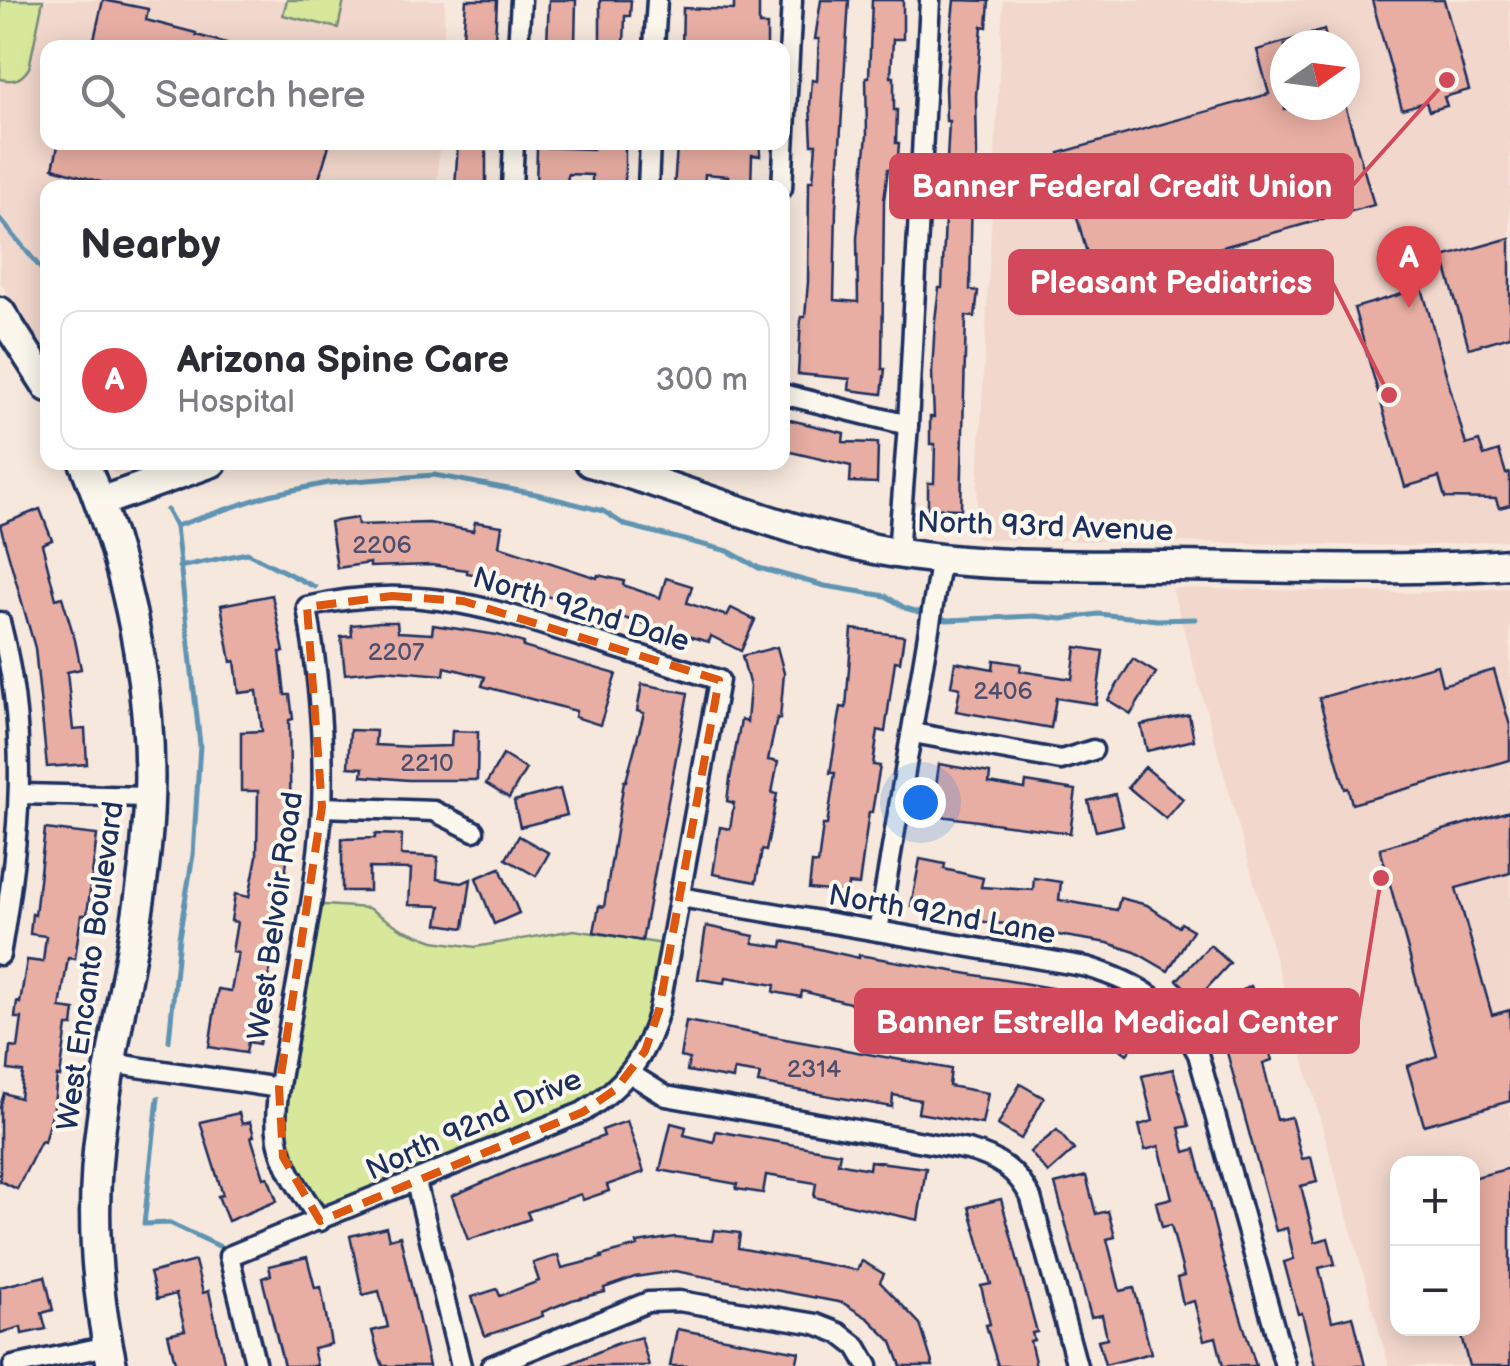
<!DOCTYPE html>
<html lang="en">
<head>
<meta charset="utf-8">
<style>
	:root { --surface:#fff; --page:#f7f7f7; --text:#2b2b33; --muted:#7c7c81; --line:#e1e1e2; --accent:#d1495b }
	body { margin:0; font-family:"Balsamiq Sans",sans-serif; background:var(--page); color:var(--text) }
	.controls { position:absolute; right:30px; bottom:30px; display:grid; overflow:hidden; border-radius:20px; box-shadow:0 5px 25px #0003 }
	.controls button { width:90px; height:90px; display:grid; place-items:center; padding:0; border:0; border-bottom:2px solid var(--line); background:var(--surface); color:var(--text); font:50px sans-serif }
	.compass { position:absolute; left:1270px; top:30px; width:90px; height:90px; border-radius:50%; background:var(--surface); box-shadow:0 5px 25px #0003; rotate:76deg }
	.you { position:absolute; left:920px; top:802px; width:35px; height:35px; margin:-25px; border:8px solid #fff; border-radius:50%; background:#1a73e8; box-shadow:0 0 0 15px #1a73e833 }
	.badge { display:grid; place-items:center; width:65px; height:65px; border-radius:50%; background:var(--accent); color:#fff; font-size:32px; font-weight:700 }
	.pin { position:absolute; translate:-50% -82px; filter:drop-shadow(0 2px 5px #0008) }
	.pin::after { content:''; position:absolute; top:52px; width:35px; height:30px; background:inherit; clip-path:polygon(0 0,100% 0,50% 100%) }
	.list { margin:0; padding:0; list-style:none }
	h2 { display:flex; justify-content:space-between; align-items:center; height:130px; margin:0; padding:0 40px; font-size:42px }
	h2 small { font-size:32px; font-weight:400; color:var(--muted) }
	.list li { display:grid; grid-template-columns:65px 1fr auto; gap:30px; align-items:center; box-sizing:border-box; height:140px; margin:0 20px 20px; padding:0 20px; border:2px solid var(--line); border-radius:20px }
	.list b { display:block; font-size:38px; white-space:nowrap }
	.list p { margin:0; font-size:32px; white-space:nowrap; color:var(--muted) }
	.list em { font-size:32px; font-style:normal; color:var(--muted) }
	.icon { flex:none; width:55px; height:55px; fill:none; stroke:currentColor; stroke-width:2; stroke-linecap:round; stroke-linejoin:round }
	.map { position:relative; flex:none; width:1510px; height:1366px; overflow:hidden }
	.search { position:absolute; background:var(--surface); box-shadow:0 5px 25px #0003; left:40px; top:40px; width:750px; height:110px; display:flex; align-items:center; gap:25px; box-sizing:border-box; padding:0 35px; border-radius:20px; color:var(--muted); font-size:38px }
	.panel { position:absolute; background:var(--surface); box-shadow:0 5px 25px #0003; left:40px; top:180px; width:750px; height:290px; border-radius:20px }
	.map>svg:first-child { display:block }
	.built { fill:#f2d7cc; fill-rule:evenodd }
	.green { fill:#d7e89b; stroke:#798c7c; stroke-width:2.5 }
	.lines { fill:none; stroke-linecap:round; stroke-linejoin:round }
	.stream { stroke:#5e94b2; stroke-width:5 }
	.building { fill:#e8aea3; stroke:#1b2f5e; stroke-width:2.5 }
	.street-casing { stroke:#1b2f5e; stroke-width:25 }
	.secondary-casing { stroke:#1b2f5e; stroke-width:35 }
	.street { stroke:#fbf7ec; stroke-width:18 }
	.secondary { stroke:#fbf7ec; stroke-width:28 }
	.marked { fill:none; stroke:#de5710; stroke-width:8; stroke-dasharray:20 12; stroke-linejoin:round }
	.labels { text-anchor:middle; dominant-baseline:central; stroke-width:8; stroke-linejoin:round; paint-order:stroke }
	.number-label { font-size:25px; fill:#4e4f6f }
	.street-label { font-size:30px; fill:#1b2f5e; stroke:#fbf7ec }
	.leader { fill:none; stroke:#d1495b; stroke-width:4 }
	.callout-dot { fill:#d1495b; stroke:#fbf7ec; stroke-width:4 }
	.callout { fill:#d1495b; stroke:#d1495b; stroke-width:4 }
	.callout-label { font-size:32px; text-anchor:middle; font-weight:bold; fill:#fff }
</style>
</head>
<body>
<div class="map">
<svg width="1510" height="1366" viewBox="0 0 1510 1366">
	<rect width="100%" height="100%" fill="#f7e8dd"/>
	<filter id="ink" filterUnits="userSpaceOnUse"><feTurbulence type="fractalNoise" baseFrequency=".01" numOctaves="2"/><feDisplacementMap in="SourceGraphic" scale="20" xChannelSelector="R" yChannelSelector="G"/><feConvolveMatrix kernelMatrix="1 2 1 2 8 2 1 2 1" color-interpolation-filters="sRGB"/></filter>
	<g filter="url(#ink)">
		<g class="built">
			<polygon points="0,0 445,0 443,47 48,48 48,142 439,143 437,187 48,188 47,351 0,282"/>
			<path d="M1003,0H1510V540L1418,546L975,539ZM1285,45H1345V105H1285Z"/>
			<polygon points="105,463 159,463 124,474 113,473"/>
			<path d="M1172,588L1407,593L1510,588V1366H1389ZM1398,1164H1472V1328H1398Z"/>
		</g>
		<g class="green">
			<path d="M0,0H43L29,68C21,80 14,82 0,79Z"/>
			<polygon points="287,0 344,0 338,28 283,15"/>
			<polygon points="310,904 368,908 402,929 434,941 475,947 574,930 670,945 659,1010 616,1089 320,1221 278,1138"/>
		</g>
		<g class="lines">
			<g class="stream">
				<polyline points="0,219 48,277"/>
				<polyline points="167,510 176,526 200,745 193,855 179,937 169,1041"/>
				<polyline points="176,526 269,495 328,483 434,475 536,494 603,511 625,525 728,551 759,568 825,586 886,596 905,608 947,620 1035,616 1062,619 1098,614 1158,620 1195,619"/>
				<polyline points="179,567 247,553 315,587"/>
				<polyline points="158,1098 144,1224 170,1223 223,1248"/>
			</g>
		</g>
		<g class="building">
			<polygon points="103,0 148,9 146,20 196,33 196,35 226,43 225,48 92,48"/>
			<polygon points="466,0 497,0 495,40 491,40 491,48 462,48"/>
			<polygon points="549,0 576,0 575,44 547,43"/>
			<polygon points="600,0 631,0 630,16 625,16 624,47 600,47"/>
			<polygon points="734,0 759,0 759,25 767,25 767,48 682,48 683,8 734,10"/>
			<polygon points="821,0 849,0 836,208 834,300 858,302 857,238 867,135 866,77 869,77 872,0 903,0 903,39 893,39 891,77 894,77 894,110 897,110 896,143 899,143 897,169 888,169 884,200 882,369 885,369 882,394 849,390 850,379 798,374 801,317 805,317 808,282 809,181 813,181 816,144 812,144 810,106 812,80 817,81 819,39 815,39"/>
			<polygon points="954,0 989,1 987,27 982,26 976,96 977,155 972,187 970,290 978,291 975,317 966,316 961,509 928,508 928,483 934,483 935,444 930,444 930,417 934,417 932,373 935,320 939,288 942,288 945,218 939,218 939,192 942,159 947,160 949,121 946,121 945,87"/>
			<polygon points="1372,0 1444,0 1469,90 1444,97 1447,106 1429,111 1426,102 1402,109"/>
			<polygon points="1324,30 1328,45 1285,45 1285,109 1301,105 1345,105 1374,205 1161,264 1120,277 1121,283 1097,289 1059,153 1269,94 1257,50"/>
			<polygon points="59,142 330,142 316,188 121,188 53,168"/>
			<polygon points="458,142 486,143 486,188 455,188"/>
			<polygon points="593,142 625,142 625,185 592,183 592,175 568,174 567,188 536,188 537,147 593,149"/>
			<polygon points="727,142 760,142 760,156 752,155 751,187 728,186 728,176 705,174 704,188 674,188 677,147 727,150"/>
			<polygon points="1510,238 1510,336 1469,348 1443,257"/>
			<polygon points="1422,288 1466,445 1479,441 1484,456 1499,451 1506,474 1510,473 1510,505 1499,508 1496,499 1445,498 1439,477 1405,487 1354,308"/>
			<polygon points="786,419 844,433 843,442 878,443 877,483 850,482 851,466 782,450"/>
			<polygon points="40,509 52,540 42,544 56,599 62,597 75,640 81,669 67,672 73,730 85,729 87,764 47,767 35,648 0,525"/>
			<polygon points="357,518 358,525 429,523 473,531 475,522 502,526 499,546 597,578 598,575 624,581 623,585 660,598 666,578 692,586 687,603 727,616 731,608 755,620 741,651 711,636 709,642 528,591 529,587 501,579 467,573 467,570 431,565 370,567 370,563 337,568 330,522"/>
			<polygon points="272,595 284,652 280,652 285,695 290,695 293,719 289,720 291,825 279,929 257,1029 262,1029 259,1044 248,1042 246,1053 209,1047 218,989 231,991 238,953 232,952 237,922 231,921 235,894 249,897 257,856 258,791 241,791 241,732 262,731 257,691 239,693 235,661 231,662 221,605"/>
			<polygon points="380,622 397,622 398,632 432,634 433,625 497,635 524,643 523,647 616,674 600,725 575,717 576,711 482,686 485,677 445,667 444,675 383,670 345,674 341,637 352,636 351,625"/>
			<polygon points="852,629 904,636 900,662 895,661 885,732 878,730 873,765 880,766 872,812 869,812 859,885 848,884 847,893 809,889 812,863 818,864 823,825 827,825 835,773 830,773 841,707 846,708"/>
			<polygon points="777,647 784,673 780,719 777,718 768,760 778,762 772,793 777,794 766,851 762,850 756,882 713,874 720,827 730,829 734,803 727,801 730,779 741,720 747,722 750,687 742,656"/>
			<polygon points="1076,647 1103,651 1096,704 1056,698 1051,728 956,711 960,688 951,686 955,662 993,669 994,660 1021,664 1020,671 1072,679"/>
			<polygon points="1133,659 1156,673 1131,714 1108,700"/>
			<polygon points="1437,665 1442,685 1494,670 1510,726 1510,760 1352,804 1348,788 1345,789 1319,698"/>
			<polygon points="642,684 688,693 642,941 594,932 599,906 604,907 624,781 626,781 644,713 637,711"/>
			<polygon points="1189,715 1194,740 1147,751 1141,725"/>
			<polygon points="350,730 376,731 375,745 414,747 451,746 452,731 478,732 477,780 408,780 362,776 363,768 348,767"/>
			<polygon points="503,755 526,769 509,798 486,784"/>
			<polygon points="939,764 990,773 989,783 1025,789 1026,782 1076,790 1070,833 932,815"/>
			<polygon points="1145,767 1183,799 1166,819 1128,787"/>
			<polygon points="560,789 567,815 520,827 514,801"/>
			<polygon points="1115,794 1123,825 1096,831 1088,801"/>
			<polygon points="1510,811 1510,873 1456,888 1492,1015 1510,1010 1510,1101 1424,1125 1407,1066 1437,1056 1380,848"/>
			<polygon points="45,829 97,835 87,915 81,915 75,959 68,958 60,1008 75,1010 73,1026 67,1026 60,1077 57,1076 54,1105 44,1142 41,1141 17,1189 0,1181 0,1107 4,1093 20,1098 23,1072 8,1070 10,1047 18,1048 22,1018 15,1018 17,1002 20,1003 27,960 43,962 46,936 30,934 32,914 35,915"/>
			<polygon points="375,834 402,835 401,855 438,857 437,879 462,883 471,879 464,928 438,924 441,906 409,905 411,869 369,868 369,891 342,891 342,839 375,838"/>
			<polygon points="519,836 549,853 536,876 506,859"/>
			<polygon points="920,859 945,864 944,869 983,878 981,887 1033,890 1034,878 1061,882 1059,900 1117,910 1120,898 1147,905 1179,927 1181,923 1193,930 1168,971 1135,952 1108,943 1027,930 1028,925 990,923 911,906"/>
			<polygon points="500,868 519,913 494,924 476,878"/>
			<polygon points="706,926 754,936 753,943 782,947 783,941 859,958 859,955 1086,994 1077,1045 1012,1034 1015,1014 960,1005 957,1020 918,1014 917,1020 802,991 801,997 774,992 775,985 726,977 725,983 698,979"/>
			<polygon points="1210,945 1230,963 1197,999 1177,980"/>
			<polygon points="1251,986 1262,1009 1214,1032 1204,1008"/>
			<polygon points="1126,1011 1148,1028 1127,1054 1106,1038"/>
			<polygon points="686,1021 951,1069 949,1086 988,1093 982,1124 918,1113 920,1100 893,1095 892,1107 758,1083 760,1074 734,1070 733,1079 687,1071 689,1059 680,1057"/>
			<polygon points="1265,1035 1272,1060 1263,1063 1277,1120 1291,1117 1302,1159 1311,1157 1317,1182 1301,1186 1315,1242 1328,1238 1335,1264 1319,1268 1332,1321 1353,1316 1365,1366 1315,1366 1302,1313 1298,1314 1284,1262 1294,1259 1287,1228 1276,1231 1225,1045"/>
			<polygon points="1173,1069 1189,1126 1179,1128 1185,1152 1195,1149 1225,1266 1256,1366 1223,1366 1216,1337 1204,1340 1194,1301 1183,1304 1177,1278 1184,1276 1171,1225 1162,1227 1156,1202 1172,1198 1159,1146 1145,1150 1139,1125 1153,1121 1142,1076"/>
			<polygon points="1020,1084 1044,1098 1021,1139 998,1125"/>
			<polygon points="239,1113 242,1124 250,1122 254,1136 251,1137 264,1178 268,1177 277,1201 228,1221 218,1196 223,1195 200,1122"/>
			<polygon points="627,1121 644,1172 607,1185 609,1191 583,1200 581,1194 527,1212 530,1219 468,1240 452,1196 523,1165 604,1136 602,1130"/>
			<polygon points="671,1123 686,1127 684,1135 714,1142 716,1131 840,1153 838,1163 869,1169 870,1161 926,1168 918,1220 814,1197 816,1183 766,1175 763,1193 736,1189 737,1184 660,1170"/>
			<polygon points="1057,1130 1074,1150 1048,1173 1030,1152"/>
			<polygon points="1510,1168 1510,1366 1469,1366 1459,1328 1472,1328 1472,1178"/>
			<polygon points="1086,1176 1096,1214 1108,1211 1115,1237 1107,1239 1120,1291 1134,1288 1151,1353 1105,1365 1098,1340 1107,1338 1102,1315 1091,1317 1055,1184"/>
			<polygon points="1001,1199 1037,1332 1032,1333 1034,1340 1030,1341 1036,1366 998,1366 986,1325 990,1324 981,1286 991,1284 969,1207"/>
			<polygon points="386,1227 389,1239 400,1236 429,1366 383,1366 379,1356 372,1331 388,1327 379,1291 363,1295 350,1236"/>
			<polygon points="714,1230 740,1233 738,1248 857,1270 862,1261 884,1274 880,1282 920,1324 933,1366 901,1366 892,1342 869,1319 843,1303 675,1271 635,1277 604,1288 605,1292 572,1300 542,1312 543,1316 485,1336 472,1297 497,1289 500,1296 539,1281 533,1263 558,1255 562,1268 602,1258 601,1256 638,1246 637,1243 675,1237 712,1241"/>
			<polygon points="307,1257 315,1288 321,1287 331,1344 313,1348 317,1366 284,1366 262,1278 271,1275 269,1266"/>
			<polygon points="195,1261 203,1293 209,1291 225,1366 176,1366 168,1334 185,1330 176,1294 157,1299 150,1273"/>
			<polygon points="45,1276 53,1310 42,1313 46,1329 22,1334 21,1327 0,1333 0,1287"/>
			<polygon points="677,1329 799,1352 796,1366 670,1366"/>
			<polygon points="641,1337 649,1366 565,1366 616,1344"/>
		</g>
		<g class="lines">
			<g class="street-casing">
				<g id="street">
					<polyline points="518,48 521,0"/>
					<polyline points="654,48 657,0"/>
					<polyline points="512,188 514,142"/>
					<polyline points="648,188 650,142"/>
					<polyline points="782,188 792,0"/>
					<polyline points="782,394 908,425"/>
					<polyline points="898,553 908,425 930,0"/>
					<path d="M0,622C30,737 20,840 0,955"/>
					<polyline points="913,733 1061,760 1093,750"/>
					<polyline points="21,794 148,797"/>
					<polyline points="322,807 434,811 474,831"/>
					<path d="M680,897L1087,967C1142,984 1171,1003 1198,1054L1285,1366"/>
					<polyline points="878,931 941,558"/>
					<polyline points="110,1063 279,1088"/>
					<path d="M631,1074L666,1096L968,1150C998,1158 1017,1170 1031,1198L1077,1366"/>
					<polyline points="416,1182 461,1366"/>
					<polyline points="13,1366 108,1346"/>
					<path d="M256,1366L229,1256L583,1112C624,1087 647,1056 659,1010L719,680C670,665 621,649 572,634C480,604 404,583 307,607C318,673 325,739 322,806C318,882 301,958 288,1033C283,1067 272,1106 278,1140C284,1170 304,1196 320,1221"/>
					<polyline points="491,1366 648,1302 679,1301 816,1324 839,1333 857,1347 868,1366"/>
				</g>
			</g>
			<g class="secondary-casing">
				<g id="secondary">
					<polyline points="0,312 48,387"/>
					<path d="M84,462C134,583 159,717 146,848C137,941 113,1032 101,1125C90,1205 95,1287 112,1366"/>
					<path d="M590,462C692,491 791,535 896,553C988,568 1084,565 1176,566C1287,567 1399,572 1510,564"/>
					<polyline points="100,502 212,462"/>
				</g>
			</g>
			<use href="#street" class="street"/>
			<use href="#secondary" class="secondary"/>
		</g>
	</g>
	<path class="marked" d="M392,596L463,601L719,680L659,1010L645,1051L616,1089L583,1112L320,1221L283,1157L279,1088L322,807L307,607Z"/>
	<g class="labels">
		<g class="number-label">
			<text x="382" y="545">2206</text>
			<text x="396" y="652">2207</text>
			<text x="1003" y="691">2406</text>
			<text x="427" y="763">2210</text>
			<text x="814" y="1069">2314</text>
		</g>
		<g class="street-label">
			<text transform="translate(1045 527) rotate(2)">North 93rd Avenue</text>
			<text transform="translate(581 610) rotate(17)">North 92nd Dale</text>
			<text transform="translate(942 915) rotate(10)">North 92nd Lane</text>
			<text transform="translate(276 916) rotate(-82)">West Belvoir Road</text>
			<text transform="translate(91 966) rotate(-82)">West Encanto Boulevard</text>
			<text transform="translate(474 1125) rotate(-24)">North 92nd Drive</text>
		</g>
	</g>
	<path class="leader" d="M1447 80L1352 186M1389 395L1332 282M1381 878L1358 1021"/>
	<g class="callout-dot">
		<circle cx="1447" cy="80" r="10"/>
		<circle cx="1389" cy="395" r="10"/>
		<circle cx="1381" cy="878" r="10"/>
	</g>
	<g class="callout">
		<rect x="891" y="155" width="461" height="62" rx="10"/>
		<rect x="1010" y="251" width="322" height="62" rx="10"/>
		<rect x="856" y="990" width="502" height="62" rx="10"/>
	</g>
	<g class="callout-label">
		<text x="1122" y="197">Banner Federal Credit Union</text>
		<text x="1171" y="293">Pleasant Pediatrics</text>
		<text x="1107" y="1033">Banner Estrella Medical Center</text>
	</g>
</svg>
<div class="controls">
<button>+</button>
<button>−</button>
</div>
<svg class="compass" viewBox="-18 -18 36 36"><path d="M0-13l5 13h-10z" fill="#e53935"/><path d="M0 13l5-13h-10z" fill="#7c7c81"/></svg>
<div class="you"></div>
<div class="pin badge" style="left:1409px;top:308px;background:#e0444e">A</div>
<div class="search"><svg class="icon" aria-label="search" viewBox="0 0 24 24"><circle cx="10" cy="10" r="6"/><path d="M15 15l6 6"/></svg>Search here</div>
<section class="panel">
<h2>Nearby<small></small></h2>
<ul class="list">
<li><span class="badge" style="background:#e0444e">A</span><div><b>Arizona Spine Care</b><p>Hospital</p></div><em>300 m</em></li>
</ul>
</section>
</div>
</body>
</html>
